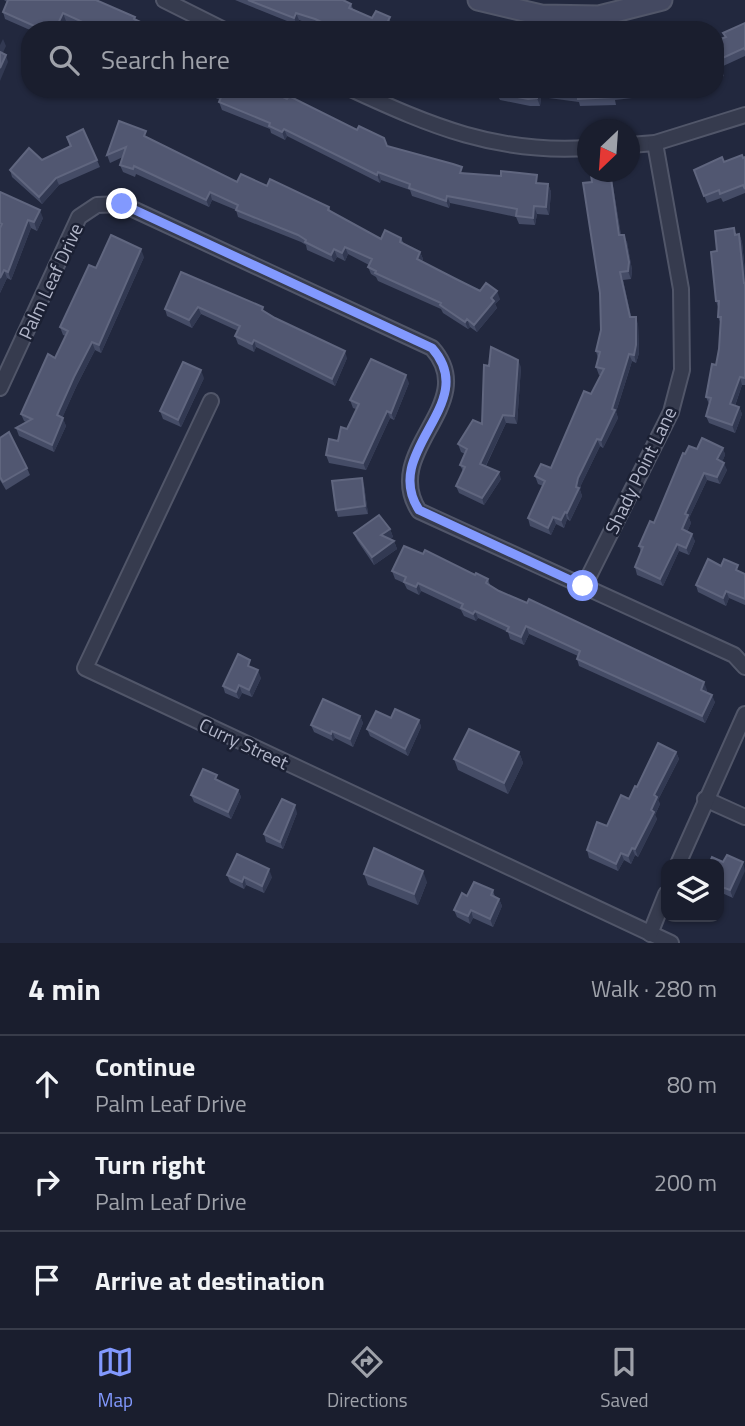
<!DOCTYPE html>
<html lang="en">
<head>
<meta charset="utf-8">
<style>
	:root { --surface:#1a1e2e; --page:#272b3a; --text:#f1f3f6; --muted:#9fa2aa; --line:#383c4a; --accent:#8299fe }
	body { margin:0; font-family:"Titillium Web",sans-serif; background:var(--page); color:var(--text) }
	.controls { position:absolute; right:21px; bottom:21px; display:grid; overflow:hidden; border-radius:14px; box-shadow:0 2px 5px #0004 }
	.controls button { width:63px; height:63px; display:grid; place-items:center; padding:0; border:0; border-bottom:2px solid var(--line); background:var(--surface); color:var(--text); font:35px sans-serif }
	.compass { position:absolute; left:577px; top:119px; width:63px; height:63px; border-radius:50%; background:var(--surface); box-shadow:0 2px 5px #0004; rotate:205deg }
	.stop { position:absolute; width:21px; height:21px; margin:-16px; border:5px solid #8299fe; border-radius:50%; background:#fff }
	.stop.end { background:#8299fe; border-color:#fff; box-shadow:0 2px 7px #0008 }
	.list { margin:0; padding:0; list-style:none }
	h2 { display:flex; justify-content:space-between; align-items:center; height:91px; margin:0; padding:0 28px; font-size:30px }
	h2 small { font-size:23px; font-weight:400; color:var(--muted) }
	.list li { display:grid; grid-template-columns:46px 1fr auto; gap:21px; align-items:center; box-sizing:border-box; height:98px; padding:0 28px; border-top:2px solid var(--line) }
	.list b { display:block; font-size:26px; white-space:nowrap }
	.list p { margin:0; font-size:23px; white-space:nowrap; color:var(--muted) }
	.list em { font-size:23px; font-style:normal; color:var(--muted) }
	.icon { flex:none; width:38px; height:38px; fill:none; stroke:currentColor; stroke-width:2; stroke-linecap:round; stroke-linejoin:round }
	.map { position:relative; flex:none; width:745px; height:943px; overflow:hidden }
	.search { position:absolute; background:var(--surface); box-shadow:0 2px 5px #0004; left:21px; right:21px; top:21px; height:77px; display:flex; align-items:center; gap:18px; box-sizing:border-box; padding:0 24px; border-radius:28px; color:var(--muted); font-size:26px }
	.sheet { height:385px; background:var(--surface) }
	nav { display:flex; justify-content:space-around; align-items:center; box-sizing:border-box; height:98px; border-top:2px solid var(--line); background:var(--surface); font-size:19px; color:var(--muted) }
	nav a { display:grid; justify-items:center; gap:4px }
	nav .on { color:var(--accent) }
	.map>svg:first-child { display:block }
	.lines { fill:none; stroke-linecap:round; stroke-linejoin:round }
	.street-casing { stroke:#515669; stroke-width:18 }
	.secondary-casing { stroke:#515669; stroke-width:23 }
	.street { stroke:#363b4e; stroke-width:14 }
	.secondary { stroke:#444961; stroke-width:19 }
	.wall { fill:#454c66 }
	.shaded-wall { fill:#323952 }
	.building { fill:#515771; stroke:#60667f; stroke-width:2 }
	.route { stroke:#8299fe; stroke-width:9 }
	.labels { text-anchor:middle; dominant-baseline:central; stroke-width:5; stroke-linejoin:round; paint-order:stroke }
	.street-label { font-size:19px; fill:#b2b6c9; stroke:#1b2033 }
</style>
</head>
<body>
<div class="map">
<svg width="745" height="943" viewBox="0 0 745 943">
	<rect width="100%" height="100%" fill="#22283e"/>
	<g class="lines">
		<g class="street-casing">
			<g id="street">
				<polyline points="164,0 224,30"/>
				<path d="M351,89C431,126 497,154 588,148"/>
				<polyline points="630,145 655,143 745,115"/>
				<path d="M0,388L79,217L97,205L122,204L432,348C482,404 380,450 419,511L734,655L745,667"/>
				<polyline points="211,401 85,668 671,943"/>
				<polyline points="584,586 671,412 682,370 681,289 655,143"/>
				<polyline points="705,799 745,817"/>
				<polyline points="678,864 745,714"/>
				<polyline points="650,934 666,894"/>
			</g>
		</g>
		<g class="secondary-casing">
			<polyline id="secondary" points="478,0 541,15 599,16 662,0"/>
		</g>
		<use href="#street" class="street"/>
		<use href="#secondary" class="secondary"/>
	</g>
	<g class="wall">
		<polygon points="4,0 96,0 136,20 157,30 86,30 66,21 62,30 30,30 5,19 3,12 7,2"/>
		<polygon points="235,0 343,0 351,4 353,9 372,18 392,23 406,30 326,30 299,20 297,25"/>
		<polygon points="745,23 745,56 721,67 724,76 715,80 715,41 725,37"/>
		<polygon points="154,89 172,89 168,96"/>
		<polygon points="197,89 266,89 387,146 464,173 548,184 551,192 549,215 537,214 535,225 519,224 516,217 450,203 449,208 412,196 410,190 381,180 380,183 287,136 285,140 271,133 270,129 222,110 219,102 220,100"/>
		<polygon points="491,89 665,89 666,94 615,100 616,105 580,106 579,102 541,97 540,106 530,106 500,100 497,94 492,93"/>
		<polygon points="119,121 149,138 237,182 267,186 329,207 331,212 381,239 401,238 404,244 420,252 423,259 422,261 454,278 500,299 495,304 497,308 477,332 470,327 468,329 443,313 441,309 378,281 376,277 371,274 368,267 369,265 348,254 345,261 337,257 334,262 307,250 306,245 301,242 238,217 236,210 212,200 209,207 136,174 135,177 123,172 120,165 123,157 110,163 107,155"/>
		<polygon points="67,137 97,160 100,167 59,185 42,204 12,177 10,170 42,160 70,147"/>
		<polygon points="745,157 745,193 723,202 721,198 707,203 694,170"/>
		<polygon points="612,180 621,235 627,242 632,270 631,279 623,280 631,317 638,324 639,353 636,363 632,361 629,371 616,412 618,418 603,448 600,446 581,485 580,490 582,496 570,521 567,519 564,528 556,524 551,535 530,526 528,518 543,486 538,484 535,476 551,468 601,375 599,375 596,367 598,359 596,351 601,330 600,293 592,182"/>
		<polygon points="0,192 43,218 37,231 31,228 11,280 7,278 0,293"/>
		<polygon points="734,228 736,235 739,234 742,242 745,272 745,385 742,385 735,406 739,407 742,414 735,433 709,423 706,416 709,404 706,397 716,365 719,349 721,324 718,317 718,307 716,301 717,251"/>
		<polygon points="144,257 101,353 95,350 77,385 62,418 66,426 54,452 19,436 16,428 26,422 24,421 21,414 55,358 66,336 63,335 60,327 96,268"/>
		<polygon points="181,272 265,312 347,358 335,386 256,347 254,352 238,344 235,336 238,331 201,314 192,328 167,316 165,309"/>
		<polygon points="521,367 517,424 506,423 486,466 501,479 484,505 459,493 456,486 463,471 460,465 465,454 461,452 458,444 482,424"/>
		<polygon points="204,378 181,427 163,419 160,411"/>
		<polygon points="409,383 394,420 390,418 366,470 329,463 326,455 347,429 356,409 353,408 350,400"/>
		<polygon points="0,438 27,468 30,475 6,490 0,480"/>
		<polygon points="723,448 725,455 722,462 727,470 720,484 707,480 689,518 691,523 687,532 695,541 689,555 679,551 663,586 637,575 635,567 641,552 639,546 654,523 685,454 697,449"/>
		<polygon points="364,485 368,514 338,517 336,510"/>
		<polygon points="390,529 393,537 389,539 394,541 397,549 374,565 357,540 354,533"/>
		<polygon points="721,566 745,574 745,605 729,598 726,606 698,592 696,585"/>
		<polygon points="392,571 475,575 488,579 490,585 499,591 707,690 706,692 715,702 705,723 579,666 577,659 578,656 529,634 524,645 510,639 508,632 478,618 476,621 464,616 461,610 421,591 419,595 407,589 404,583 395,579"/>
		<polygon points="253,668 261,678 252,697 242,693 239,699 225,693 223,686"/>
		<polygon points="360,716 363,723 353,747 335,738 333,741 314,732 311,725"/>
		<polygon points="391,718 419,720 421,727 408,756 370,736 367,729"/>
		<polygon points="519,752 523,763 508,794 458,770 454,759"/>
		<polygon points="676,752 679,759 658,800 660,804 655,815 657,819 638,857 635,855 631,864 624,860 618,871 589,858 587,850 637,787"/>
		<polygon points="219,781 238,790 241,797 231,819 194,802 191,795"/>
		<polygon points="297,813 283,849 266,842 264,834"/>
		<polygon points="723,862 733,898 722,893 719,899 719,864"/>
		<polygon points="364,874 427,882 418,905 368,885"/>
		<polygon points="227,875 272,877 264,893 246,885 244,889 230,882"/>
		<polygon points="493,890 495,897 499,899 502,906 493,927 473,918 470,924 457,917 454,910 467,896"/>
	</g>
	<g class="shaded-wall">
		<polygon points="63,13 66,21 62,30 55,30"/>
		<polygon points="296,13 299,20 297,25 294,18"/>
		<polygon points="3,39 6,46 0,59 0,45"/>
		<polygon points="6,55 8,62 0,81 0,68"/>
		<polygon points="166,89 172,89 168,96"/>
		<polygon points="538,90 541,97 540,106 537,98"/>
		<polygon points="284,129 287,136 285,140 282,132"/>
		<polygon points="378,172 381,180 380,183 377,175"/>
		<polygon points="610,172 612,180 622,243 619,235"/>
		<polygon points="56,178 59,185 42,204 39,197"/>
		<polygon points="548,184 551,192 549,215 546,207"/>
		<polygon points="210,192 212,200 209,207 206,200"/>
		<polygon points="447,196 450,203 449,208 446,201"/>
		<polygon points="534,206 537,214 535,225 533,218"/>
		<polygon points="40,210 43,218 37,231 34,222"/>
		<polygon points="28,220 31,228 11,280 8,272"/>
		<polygon points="739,234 742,242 745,272 745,286"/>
		<polygon points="624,235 627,242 632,270 631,279 628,271"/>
		<polygon points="345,247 348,254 345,261 342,253"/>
		<polygon points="141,249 144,257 101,353 99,345"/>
		<polygon points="334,249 337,257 334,262 331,255"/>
		<polygon points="420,252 423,259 419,266 417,259"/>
		<polygon points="4,270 7,278 0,293 0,278"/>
		<polygon points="620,272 623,280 633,324 630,317"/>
		<polygon points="497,291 500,299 495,304 497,308 477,332 474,325"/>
		<polygon points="198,307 201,314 192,328 189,320"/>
		<polygon points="636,317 638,324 639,353 636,363 634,355"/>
		<polygon points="467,319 470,327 468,329 465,322"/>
		<polygon points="254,340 256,347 254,352 252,344"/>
		<polygon points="92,342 95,350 77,385 60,423 57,415 74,377"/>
		<polygon points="345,351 347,358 335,386 332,379"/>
		<polygon points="629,354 632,361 616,412 618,418 603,448 601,440"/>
		<polygon points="518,360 521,367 517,424 514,416"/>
		<polygon points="201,370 204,378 181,427 178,420"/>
		<polygon points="406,375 409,383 394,420 391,413"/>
		<polygon points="740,377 742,385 733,411 730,404"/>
		<polygon points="739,407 742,414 735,433 732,425"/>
		<polygon points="387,411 390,418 366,470 363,463"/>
		<polygon points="503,415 506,423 483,471 480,464"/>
		<polygon points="63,418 66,426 54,452 52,445"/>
		<polygon points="597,439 600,446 581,485 580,490 582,496 570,521 567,513 576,487 578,478"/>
		<polygon points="723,448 725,455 720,467 717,459"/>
		<polygon points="724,463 727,470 720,484 717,477"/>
		<polygon points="499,472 501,479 484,505 482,498"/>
		<polygon points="704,473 707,480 689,518 691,523 685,537 682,529 685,514"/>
		<polygon points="362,478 364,485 368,514 365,506"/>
		<polygon points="565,512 567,519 564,528 561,520"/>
		<polygon points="553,517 556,524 551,535 548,528"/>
		<polygon points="390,529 393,537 384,543 381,535"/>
		<polygon points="692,534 695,541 689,555 686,548"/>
		<polygon points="394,541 397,549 374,565 372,557"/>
		<polygon points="677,544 679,551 663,586 660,579"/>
		<polygon points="418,583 421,591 419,595 416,587"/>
		<polygon points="726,591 729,598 726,606 723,598"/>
		<polygon points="475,611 478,618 476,621 473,614"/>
		<polygon points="526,626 529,634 524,645 521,637"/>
		<polygon points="258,670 261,678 252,697 249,690"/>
		<polygon points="704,682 707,690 704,697 701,690"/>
		<polygon points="239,685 242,693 239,699 236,692"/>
		<polygon points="712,695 715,702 705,723 702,716"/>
		<polygon points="360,716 363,723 353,747 350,739"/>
		<polygon points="419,720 421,727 408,756 405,749"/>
		<polygon points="332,731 335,738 333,741 331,734"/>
		<polygon points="519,752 523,763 508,794 504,783"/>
		<polygon points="676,752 679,759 658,800 660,804 655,815 657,819 638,857 635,849 651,810 654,795"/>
		<polygon points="238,790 241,797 231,819 228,812"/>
		<polygon points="295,805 297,813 283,849 280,842"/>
		<polygon points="632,848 635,855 631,864 628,856"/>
		<polygon points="621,853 624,860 618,871 616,864"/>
		<polygon points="743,862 745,871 733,898 730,890"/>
		<polygon points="269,869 272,877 264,893 262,886"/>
		<polygon points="423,871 427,882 418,905 414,894"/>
		<polygon points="244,877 246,885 244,889 242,882"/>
		<polygon points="719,885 722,893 719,899"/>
		<polygon points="499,899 502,906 493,927 490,919"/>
		<polygon points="471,910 473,918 470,924 468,916"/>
	</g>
	<g class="building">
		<polygon points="8,0 96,0 135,17 134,19 157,30 100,30 63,13 55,30 38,30 39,28 3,12"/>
		<polygon points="248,0 343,0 351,4 349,8 372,18 376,11 390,17 388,21 406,30 339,30 315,19 296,13 294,18"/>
		<polygon points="745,23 745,50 744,48 718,60 721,69 715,71 715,41 726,37 723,33"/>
		<polygon points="0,52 6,55 0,68"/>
		<polygon points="211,89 266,89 287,99 289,96 357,130 359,126 384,138 387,146 453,164 462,167 460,173 501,176 501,171 537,175 536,183 548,184 546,207 534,206 533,218 516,216 517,209 447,196 446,201 409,188 410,184 378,172 377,175 284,129 282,132 269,126 270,123 219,102 222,95"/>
		<polygon points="498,89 643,89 613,93 613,97 578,99 578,95 538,90 537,98 528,99 497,93"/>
		<polygon points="119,121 146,131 144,136 237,182 241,174 267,186 270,179 329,207 328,210 381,239 385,230 401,238 400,242 420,252 417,259 454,278 480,291 486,283 497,291 491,298 494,301 474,325 467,319 465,322 440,305 441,303 375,273 376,271 368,267 372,259 345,247 342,253 334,249 331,255 305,242 306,240 298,235 236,210 238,205 210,192 206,200 134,166 133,169 120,165 126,147 107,155"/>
		<polygon points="83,129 97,160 56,178 39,197 10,170 29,148 42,160 71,146 67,137"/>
		<polygon points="742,155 743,158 745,157 745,189 743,185 720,194 719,190 704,196 694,170 722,157 724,162"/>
		<polygon points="610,172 619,235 624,235 629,262 628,271 620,272 630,317 636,317 636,345 634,355 629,354 626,364 612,409 615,410 601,440 597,439 578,478 576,487 579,488 567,513 565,512 561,520 553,517 548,528 528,518 545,481 535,476 541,464 551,468 584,391 591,394 604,369 596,367 600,352 596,351 601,330 600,293 583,183 592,182 591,175"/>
		<polygon points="0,192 40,210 34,222 28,220 8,272 4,270 0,278 0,228 2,224 0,223"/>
		<polygon points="734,228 735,235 739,234 744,283 745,283 745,378 740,377 730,404 739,407 732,425 706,416 711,398 706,397 712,364 716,365 719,349 721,317 718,317 719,301 716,301 711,252 717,251 715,231"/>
		<polygon points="111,235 141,249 99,345 92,342 74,377 57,415 63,418 52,445 16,428 32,419 21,414 48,354 55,358 68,331 60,327 89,265 96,268"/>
		<polygon points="181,272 263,307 262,310 275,318 345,351 332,379 254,340 252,344 235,336 240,326 198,307 189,320 165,309"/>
		<polygon points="491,347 518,360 514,416 503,415 480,464 499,472 482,498 456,486 465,467 460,465 467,449 458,444 473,420 482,424 484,365 489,366"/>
		<polygon points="371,359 406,375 391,413 387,411 363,463 326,455 329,439 338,441 341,427 347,429 359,404 350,400"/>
		<polygon points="183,362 201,370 178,420 160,411"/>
		<polygon points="9,432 27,468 3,482 0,477 0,438"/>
		<polygon points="702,438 723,448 717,459 724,463 717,477 704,473 685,514 688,515 682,529 692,534 686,548 677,544 660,579 635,567 643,547 639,546 650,521 654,523 683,453 685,454 689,446 697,449"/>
		<polygon points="362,478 365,506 336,510 332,481"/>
		<polygon points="379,515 390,529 381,535 394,541 372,557 354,533"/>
		<polygon points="404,546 423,554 425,550 475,575 476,573 488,579 486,583 499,591 527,603 529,599 704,682 701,690 712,695 702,716 577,659 580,651 526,626 521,637 507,631 509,627 475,611 473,614 461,608 463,604 418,583 416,587 404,582 406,577 392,571"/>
		<polygon points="708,559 721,566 724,559 738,565 736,570 745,574 745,599 726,591 723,598 696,585"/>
		<polygon points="238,654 250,660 248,666 258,670 249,690 239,685 236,692 223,686"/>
		<polygon points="323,699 360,716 350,739 332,731 331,734 311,725"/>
		<polygon points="395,709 419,720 405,749 367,729 376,711 391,718"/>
		<polygon points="469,729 519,752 504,783 454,759"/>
		<polygon points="658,743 676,752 654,795 657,797 651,810 654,812 635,849 632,848 628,856 621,853 616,864 587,850 597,822 607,826 621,795 629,799 635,786 637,787"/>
		<polygon points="203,769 217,775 215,779 238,790 228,812 191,795"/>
		<polygon points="282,799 295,805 280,842 264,834"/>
		<polygon points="374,848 423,871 414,894 364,874"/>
		<polygon points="237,854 269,869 262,886 244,877 242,882 227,875"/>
		<polygon points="727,855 743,862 730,890 719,886 719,864 709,864 712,857 723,862"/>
		<polygon points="474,882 493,890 491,895 499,899 490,919 471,910 468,916 454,910 462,893 467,896"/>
	</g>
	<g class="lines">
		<path class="route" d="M122,204L432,348C482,404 380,450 419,510L583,586"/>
	</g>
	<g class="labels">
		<g class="street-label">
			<text transform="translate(50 281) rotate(-65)">Palm Leaf Drive</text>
			<text transform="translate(640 470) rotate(-64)">Shady Point Lane</text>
			<text transform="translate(244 743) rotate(25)">Curry Street</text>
		</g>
	</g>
</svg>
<div class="controls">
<button><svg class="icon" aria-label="layers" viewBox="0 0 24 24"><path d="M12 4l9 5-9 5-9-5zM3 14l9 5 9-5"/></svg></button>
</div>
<svg class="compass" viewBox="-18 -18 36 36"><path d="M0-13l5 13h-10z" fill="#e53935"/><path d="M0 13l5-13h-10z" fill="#9fa2aa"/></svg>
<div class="stop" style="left:583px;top:586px"></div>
<div class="stop end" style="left:122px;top:204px"></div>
<div class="search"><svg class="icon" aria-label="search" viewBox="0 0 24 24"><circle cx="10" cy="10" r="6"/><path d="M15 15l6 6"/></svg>Search here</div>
</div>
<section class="sheet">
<h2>4 min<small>Walk · 280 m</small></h2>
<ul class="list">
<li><svg class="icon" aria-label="ahead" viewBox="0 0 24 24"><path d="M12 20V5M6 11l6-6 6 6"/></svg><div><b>Continue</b><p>Palm Leaf Drive</p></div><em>80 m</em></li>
<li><svg class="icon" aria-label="right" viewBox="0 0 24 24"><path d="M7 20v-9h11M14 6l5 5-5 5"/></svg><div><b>Turn right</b><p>Palm Leaf Drive</p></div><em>200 m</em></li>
<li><svg class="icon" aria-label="arrive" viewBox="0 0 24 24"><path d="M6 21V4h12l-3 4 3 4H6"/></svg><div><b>Arrive at destination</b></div></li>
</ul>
</section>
<nav>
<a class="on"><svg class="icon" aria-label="map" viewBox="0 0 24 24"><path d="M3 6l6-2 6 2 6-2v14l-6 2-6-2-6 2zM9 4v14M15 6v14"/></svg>Map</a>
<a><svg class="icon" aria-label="directions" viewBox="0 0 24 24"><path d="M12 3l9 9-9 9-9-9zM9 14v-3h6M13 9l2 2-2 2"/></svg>Directions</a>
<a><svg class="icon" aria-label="saved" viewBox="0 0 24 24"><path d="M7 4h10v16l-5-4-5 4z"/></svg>Saved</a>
</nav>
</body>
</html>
